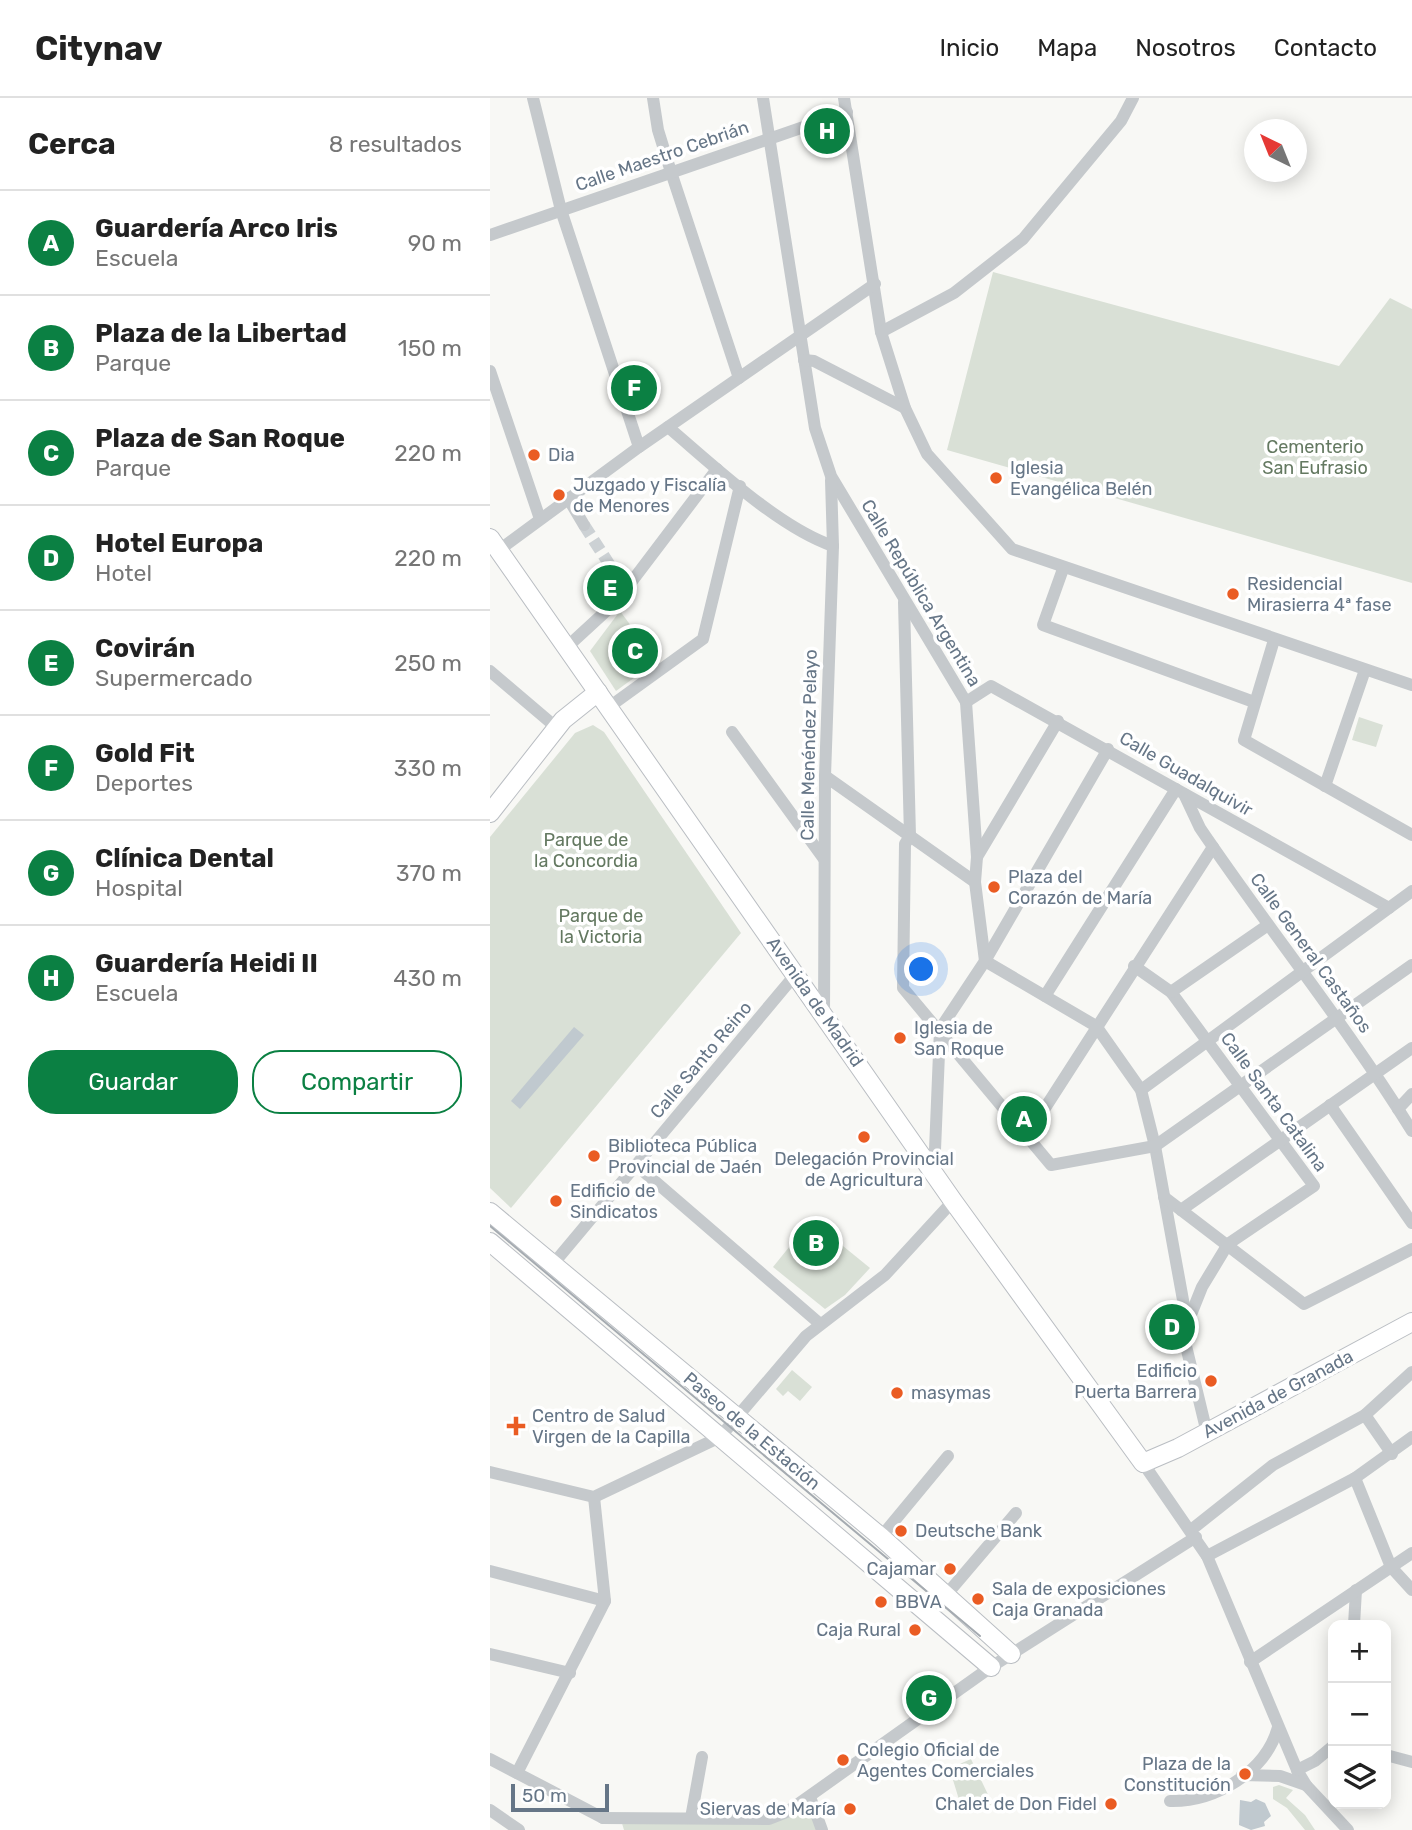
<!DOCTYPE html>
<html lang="es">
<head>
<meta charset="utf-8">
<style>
	:root { --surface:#fff; --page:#f6f6f6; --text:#222; --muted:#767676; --line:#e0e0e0; --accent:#0b8043 }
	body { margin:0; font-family:Rubik,sans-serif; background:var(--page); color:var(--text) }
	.controls { position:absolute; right:21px; bottom:21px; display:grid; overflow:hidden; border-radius:14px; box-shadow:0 4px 18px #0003 }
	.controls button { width:63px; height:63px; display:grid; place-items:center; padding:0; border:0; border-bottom:2px solid var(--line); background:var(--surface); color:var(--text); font:35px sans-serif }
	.compass { position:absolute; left:754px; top:21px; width:63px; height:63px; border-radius:50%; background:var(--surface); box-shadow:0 4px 18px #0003; rotate:317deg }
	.scale { position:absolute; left:21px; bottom:18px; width:98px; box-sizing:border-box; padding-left:7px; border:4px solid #667687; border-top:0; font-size:19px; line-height:24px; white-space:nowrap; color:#667687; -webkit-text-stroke:5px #fff; paint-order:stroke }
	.you { position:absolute; left:432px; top:872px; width:24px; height:24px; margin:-18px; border:5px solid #fff; border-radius:50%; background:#1a73e8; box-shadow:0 0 0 10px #1a73e833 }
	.badge { display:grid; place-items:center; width:46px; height:46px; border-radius:50%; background:var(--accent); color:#fff; font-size:23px; font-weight:700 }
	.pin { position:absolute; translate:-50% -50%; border:4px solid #fff; box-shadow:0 2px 7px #0006 }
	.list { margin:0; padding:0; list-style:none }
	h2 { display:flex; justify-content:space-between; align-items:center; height:91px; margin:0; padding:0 28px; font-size:30px }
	h2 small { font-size:23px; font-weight:400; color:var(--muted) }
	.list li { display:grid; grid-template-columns:46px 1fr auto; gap:21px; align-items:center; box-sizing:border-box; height:105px; padding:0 28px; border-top:2px solid var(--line) }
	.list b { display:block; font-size:26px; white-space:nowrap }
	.list p { margin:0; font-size:23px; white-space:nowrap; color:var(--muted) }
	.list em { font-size:23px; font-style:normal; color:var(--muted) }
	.actions { display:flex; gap:14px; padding:21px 28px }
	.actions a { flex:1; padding:16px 0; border:2px solid var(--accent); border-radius:28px; text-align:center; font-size:24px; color:var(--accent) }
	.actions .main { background:var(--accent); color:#fff }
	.icon { flex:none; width:38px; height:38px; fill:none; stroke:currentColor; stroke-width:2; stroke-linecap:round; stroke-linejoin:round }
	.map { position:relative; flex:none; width:922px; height:1732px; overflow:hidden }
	header { display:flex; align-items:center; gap:42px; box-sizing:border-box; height:98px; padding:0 35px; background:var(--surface); border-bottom:2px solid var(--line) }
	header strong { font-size:33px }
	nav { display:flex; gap:38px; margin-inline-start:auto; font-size:24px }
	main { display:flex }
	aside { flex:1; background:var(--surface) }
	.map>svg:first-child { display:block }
	.green { fill:#d9e0d6 }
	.water { fill:#c0c9cf }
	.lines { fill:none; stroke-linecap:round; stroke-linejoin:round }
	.street-tunnel { stroke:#ccd1d4; stroke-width:12; stroke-dasharray:12 6; stroke-linecap:butt }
	.secondary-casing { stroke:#babec3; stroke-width:20 }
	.street { stroke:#c5c9cc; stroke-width:12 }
	.secondary { stroke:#fff; stroke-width:18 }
	.tram { stroke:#a5abb1; stroke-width:2 }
	.poi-dot { fill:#ea5c23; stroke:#fff; stroke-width:2.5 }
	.labels { text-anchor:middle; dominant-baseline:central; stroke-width:7; stroke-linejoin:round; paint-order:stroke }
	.street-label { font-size:18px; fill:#667687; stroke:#fff }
	.park-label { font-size:18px; fill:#647961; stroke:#fff }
	.poi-label { font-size:18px; fill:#667687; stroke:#fff; text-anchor:start }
</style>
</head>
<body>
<header>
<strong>Citynav</strong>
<nav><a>Inicio</a><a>Mapa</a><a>Nosotros</a><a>Contacto</a></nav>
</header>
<main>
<aside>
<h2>Cerca<small>8 resultados</small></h2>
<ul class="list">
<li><span class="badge">A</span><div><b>Guardería Arco Iris</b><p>Escuela</p></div><em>90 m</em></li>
<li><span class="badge">B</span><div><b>Plaza de la Libertad</b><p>Parque</p></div><em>150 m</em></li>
<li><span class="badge">C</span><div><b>Plaza de San Roque</b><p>Parque</p></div><em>220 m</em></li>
<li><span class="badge">D</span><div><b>Hotel Europa</b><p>Hotel</p></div><em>220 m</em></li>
<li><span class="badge">E</span><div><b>Covirán</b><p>Supermercado</p></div><em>250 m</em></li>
<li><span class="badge">F</span><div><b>Gold Fit</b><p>Deportes</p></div><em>330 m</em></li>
<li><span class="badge">G</span><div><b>Clínica Dental</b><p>Hospital</p></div><em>370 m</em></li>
<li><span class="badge">H</span><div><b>Guardería Heidi II</b><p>Escuela</p></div><em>430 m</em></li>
</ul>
<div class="actions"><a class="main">Guardar</a><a>Compartir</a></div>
</aside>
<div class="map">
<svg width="922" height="1732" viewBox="0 0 922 1732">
	<rect width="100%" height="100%" fill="#f8f8f5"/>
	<g class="green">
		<polygon points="503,174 849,268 900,200 922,211 922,485 457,352"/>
		<polygon points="130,513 167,563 126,593 100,553"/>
		<polygon points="869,619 893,627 886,649 862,642"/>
		<polygon points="103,627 114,634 251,835 21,1110 0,1090 0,739 85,635"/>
		<polygon points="321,1122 380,1170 355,1197 335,1211 283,1169"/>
		<polygon points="302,1272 322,1289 310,1303 298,1293 293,1298 286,1291"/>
		<polygon points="481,1661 503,1707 471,1708 463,1682 469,1678 465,1668"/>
		<polygon points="789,1687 803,1692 796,1700 815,1717 825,1732 815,1732 797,1710 783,1701 783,1689"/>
		<polygon points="323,1712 330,1732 134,1732 131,1722 274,1727"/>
	</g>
	<g class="water">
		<polygon points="84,929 94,937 30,1011 21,1003"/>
		<polygon points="766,1701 775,1705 781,1718 774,1724 775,1728 761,1732 749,1727 750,1702 761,1704"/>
	</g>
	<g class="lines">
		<polyline class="street-tunnel" points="94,427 121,469"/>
		<g class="secondary-casing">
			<g id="secondary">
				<polyline points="0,440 463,1103 653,1365 688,1350 922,1224"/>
				<polyline points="0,715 73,622 108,594"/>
				<polyline points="0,1114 391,1439 521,1556"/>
				<polyline points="0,1144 501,1569"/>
			</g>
		</g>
		<g class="street">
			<polyline points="43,0 71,112 149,349"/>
			<polyline points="163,0 168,32 181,74 249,280"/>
			<polyline points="273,0 325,330 341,378 476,604 487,759 485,784 495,863 606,928 651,992 665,1048 697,1224 696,1248 717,1335"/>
			<polyline points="354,0 391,234 415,310 437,356 522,451 922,587"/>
			<polyline points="0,137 357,14"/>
			<polyline points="391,234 464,195 533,141 631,23 643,0"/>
			<polyline points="314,262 324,263 415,310"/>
			<polyline points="0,273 50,421"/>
			<path d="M178,329C224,368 288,429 343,448"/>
			<polyline points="78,400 94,427"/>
			<polyline points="9,452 149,349 385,186"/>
			<polyline points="121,469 136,492"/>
			<polyline points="573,471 553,527 764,604"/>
			<polyline points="414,504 420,738"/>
			<polyline points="784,542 754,642 922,737"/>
			<polyline points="77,549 127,503 227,371"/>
			<polyline points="0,573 67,630"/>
			<polyline points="476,604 501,588 899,810"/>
			<polyline points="119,609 213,541 250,388"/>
			<polyline points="242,634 334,761"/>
			<polyline points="335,678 485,784"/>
			<polyline points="835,688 875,572"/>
			<path d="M694,696L710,730C779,832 857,928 922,1033"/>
			<polyline points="420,738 415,746 413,890 561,1067 665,1048 922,867"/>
			<polyline points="487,759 568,623"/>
			<polyline points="644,868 681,894 824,1088 738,1146 712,1189 698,1224"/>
			<polyline points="681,894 778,827"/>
			<polyline points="555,898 686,691"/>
			<polyline points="334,917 335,678 343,448 341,382"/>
			<polyline points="450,931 495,863 618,651"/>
			<polyline points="651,992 922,793"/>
			<polyline points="840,1007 922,1125"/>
			<polyline points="908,1011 922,996"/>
			<polyline points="537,1038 723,749"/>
			<polyline points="146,1067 329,1225"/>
			<polyline points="444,1076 450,931"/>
			<polyline points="674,1099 814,1206 922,1151"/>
			<polyline points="691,1112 922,950"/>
			<polyline points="64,1165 305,877"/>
			<polyline points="875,1317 902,1356"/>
			<polyline points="653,1365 717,1458 807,1672 816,1687 858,1732"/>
			<polyline points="0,1374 104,1399 230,1339 316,1238 395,1177 463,1103"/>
			<polyline points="865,1380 901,1469 922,1492"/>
			<polyline points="701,1432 783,1367 875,1317 922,1274"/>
			<polyline points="391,1439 458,1358"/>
			<polyline points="717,1458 865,1380 922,1339"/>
			<polyline points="0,1473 115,1503"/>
			<polyline points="457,1496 526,1415"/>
			<polyline points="864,1527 866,1492"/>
			<polyline points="0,1556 80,1575"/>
			<polyline points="760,1564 922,1455"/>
			<polyline points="896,1657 922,1664"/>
			<polyline points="0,1661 113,1720"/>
			<polyline points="807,1672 825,1663 843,1648"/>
			<polyline points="27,1675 115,1503 104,1399"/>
			<polyline points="752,1677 790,1678 816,1687"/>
			<polyline points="320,1699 332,1732"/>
			<path d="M680,1703C725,1704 776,1674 788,1629"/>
			<polyline points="0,1712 29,1732"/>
			<polyline points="113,1720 279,1721 297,1714 501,1569 706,1439"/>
			<polyline points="201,1720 212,1659"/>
		</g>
		<use href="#secondary" class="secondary"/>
		<polyline class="tram" points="0,1128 490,1538"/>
	</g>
	<g class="poi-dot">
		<circle cx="44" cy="357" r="7"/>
		<circle cx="506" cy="380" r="7"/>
		<circle cx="69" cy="397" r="7"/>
		<circle cx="743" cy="496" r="7"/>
		<circle cx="504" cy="789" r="7"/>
		<circle cx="410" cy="940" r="7"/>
		<circle cx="374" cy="1039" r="7"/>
		<circle cx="104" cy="1058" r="7"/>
		<circle cx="66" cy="1103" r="7"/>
		<circle cx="721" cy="1283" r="7"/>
		<circle cx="407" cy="1295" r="7"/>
		<path d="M22.5 1317.5h7v7h7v7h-7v7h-7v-7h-7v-7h7z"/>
		<circle cx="411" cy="1433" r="7"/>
		<circle cx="460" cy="1471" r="7"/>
		<circle cx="488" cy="1501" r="7"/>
		<circle cx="391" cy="1504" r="7"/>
		<circle cx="425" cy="1532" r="7"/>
		<circle cx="353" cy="1662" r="7"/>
		<circle cx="755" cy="1676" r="7"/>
		<circle cx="621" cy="1706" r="7"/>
		<circle cx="360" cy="1711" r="7"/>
	</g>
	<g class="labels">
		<g class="street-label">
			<text transform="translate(172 58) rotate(-19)">Calle Maestro Cebrián</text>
			<text transform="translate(431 495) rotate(59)">Calle República Argentina</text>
			<text transform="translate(319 647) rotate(-89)">Calle Menéndez Pelayo</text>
			<text transform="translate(696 676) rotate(30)">Calle Guadalquivir</text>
			<text transform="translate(821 855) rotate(54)">Calle General Castaños</text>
			<text transform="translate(325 904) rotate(55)">Avenida de Madrid</text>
			<text transform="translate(211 962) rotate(-50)">Calle Santo Reino</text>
			<text transform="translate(784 1004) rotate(54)">Calle Santa Catalina</text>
			<text transform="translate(788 1296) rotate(-28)">Avenida de Granada</text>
			<text transform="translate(262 1333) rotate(40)">Paseo de la Estación</text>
		</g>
		<g class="park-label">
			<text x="825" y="349">Cementerio<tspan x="825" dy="21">San Eufrasio</tspan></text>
			<text x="96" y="742">Parque de<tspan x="96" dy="21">la Concordia</tspan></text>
			<text x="111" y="818">Parque de<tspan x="111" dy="21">la Victoria</tspan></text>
		</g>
		<g class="poi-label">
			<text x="58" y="357">Dia</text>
			<text x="520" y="370">Iglesia<tspan x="520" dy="21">Evangélica Belén</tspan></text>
			<text x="83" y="387">Juzgado y Fiscalía<tspan x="83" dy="21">de Menores</tspan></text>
			<text x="757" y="486">Residencial<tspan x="757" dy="21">Mirasierra 4ª fase</tspan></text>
			<text x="518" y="779">Plaza del<tspan x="518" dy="21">Corazón de María</tspan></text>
			<text x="424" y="930">Iglesia de<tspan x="424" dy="21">San Roque</tspan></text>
			<text x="118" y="1048">Biblioteca Pública<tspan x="118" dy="21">Provincial de Jaén</tspan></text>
			<text x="374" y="1061" text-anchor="middle">Delegación Provincial<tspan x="374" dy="21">de Agricultura</tspan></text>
			<text x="80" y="1093">Edificio de<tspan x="80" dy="21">Sindicatos</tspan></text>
			<text x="707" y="1273" text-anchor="end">Edificio<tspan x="707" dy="21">Puerta Barrera</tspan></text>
			<text x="421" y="1295">masymas</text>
			<text x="42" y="1318">Centro de Salud<tspan x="42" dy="21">Virgen de la Capilla</tspan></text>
			<text x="425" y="1433">Deutsche Bank</text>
			<text x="446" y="1471" text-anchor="end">Cajamar</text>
			<text x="502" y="1491">Sala de exposiciones<tspan x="502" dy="21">Caja Granada</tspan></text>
			<text x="405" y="1504">BBVA</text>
			<text x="411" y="1532" text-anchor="end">Caja Rural</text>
			<text x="367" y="1652">Colegio Oficial de<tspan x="367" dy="21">Agentes Comerciales</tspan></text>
			<text x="741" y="1666" text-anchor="end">Plaza de la<tspan x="741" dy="21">Constitución</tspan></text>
			<text x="607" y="1706" text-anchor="end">Chalet de Don Fidel</text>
			<text x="346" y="1711" text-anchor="end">Siervas de María</text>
		</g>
	</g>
</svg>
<div class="controls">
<button>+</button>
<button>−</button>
<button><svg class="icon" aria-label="layers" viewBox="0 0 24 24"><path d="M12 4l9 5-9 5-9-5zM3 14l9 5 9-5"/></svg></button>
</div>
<svg class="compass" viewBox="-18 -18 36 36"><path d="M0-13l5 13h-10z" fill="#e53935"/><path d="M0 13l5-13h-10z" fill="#767676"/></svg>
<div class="scale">50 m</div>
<div class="you"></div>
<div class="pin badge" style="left:534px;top:1021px">A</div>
<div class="pin badge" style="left:326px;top:1145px">B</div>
<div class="pin badge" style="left:145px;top:553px">C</div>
<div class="pin badge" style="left:682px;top:1229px">D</div>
<div class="pin badge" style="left:120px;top:490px">E</div>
<div class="pin badge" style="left:144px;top:290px">F</div>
<div class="pin badge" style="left:439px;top:1600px">G</div>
<div class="pin badge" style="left:337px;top:33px">H</div>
</div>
</main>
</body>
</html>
